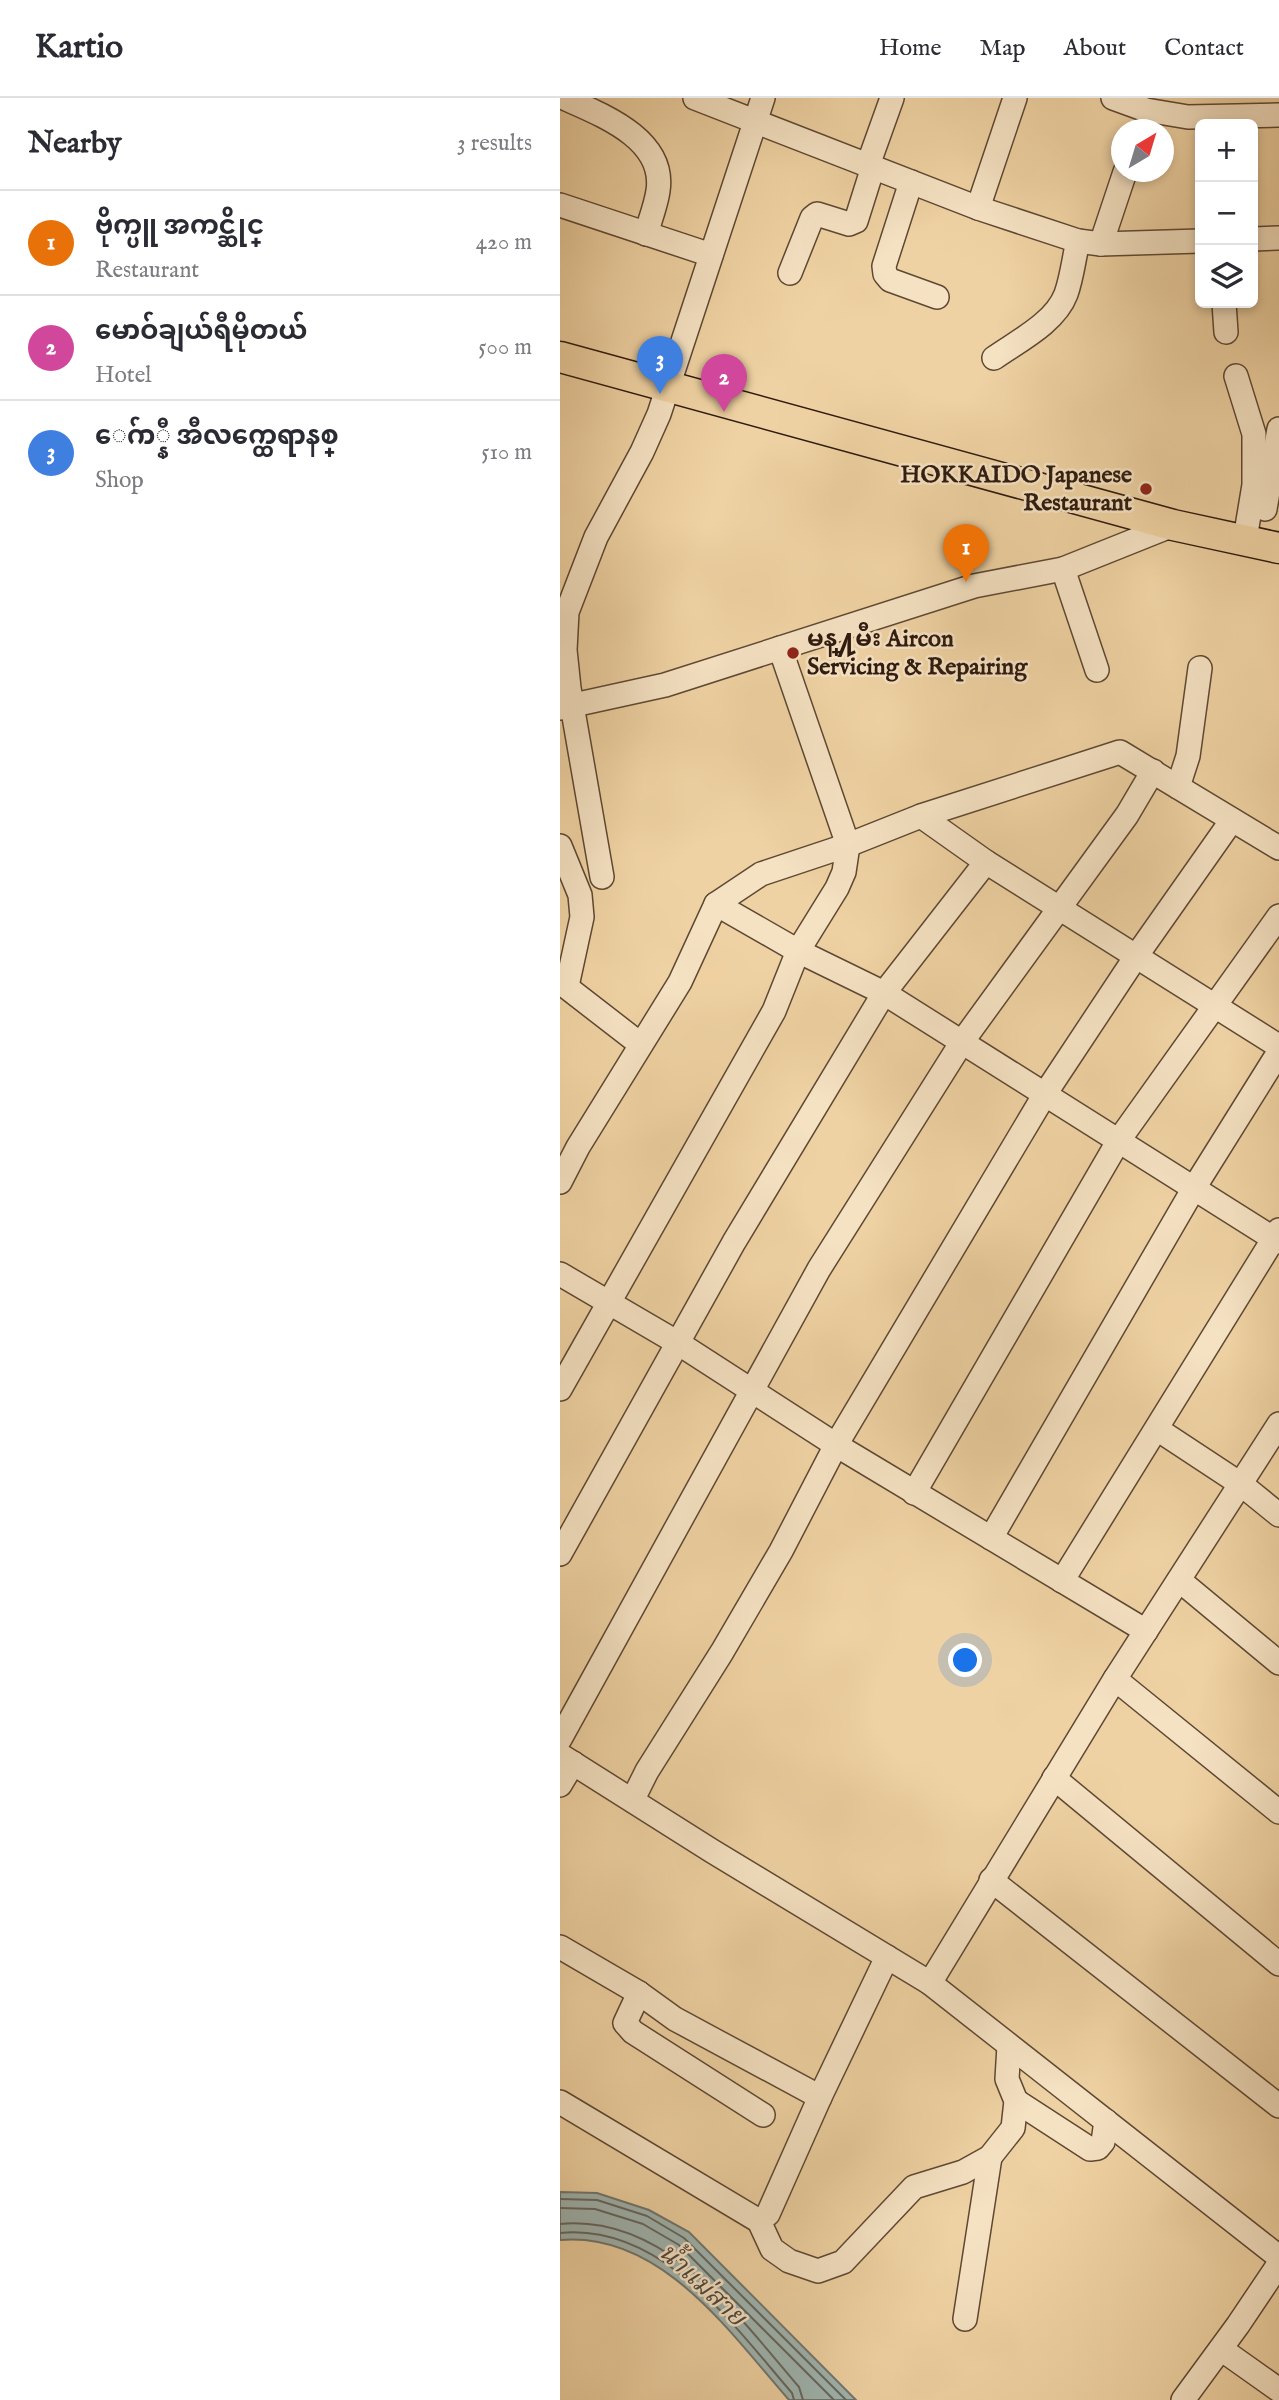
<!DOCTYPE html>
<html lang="en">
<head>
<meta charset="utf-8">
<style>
	:root { --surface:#fff; --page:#f2f2f3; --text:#2b2b33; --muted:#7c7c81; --line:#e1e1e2; --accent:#0b8043 }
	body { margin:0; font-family:"IM FELL English","Noto Sans Myanmar","Noto Serif Thai",serif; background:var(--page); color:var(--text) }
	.controls { position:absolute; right:21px; top:21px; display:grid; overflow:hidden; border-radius:10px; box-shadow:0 4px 10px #0003 }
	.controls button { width:63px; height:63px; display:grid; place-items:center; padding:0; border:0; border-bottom:2px solid var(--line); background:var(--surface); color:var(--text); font:35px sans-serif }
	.compass { position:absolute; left:551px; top:21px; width:63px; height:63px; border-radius:50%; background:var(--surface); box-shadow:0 4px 10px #0003; rotate:38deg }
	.you { position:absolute; left:406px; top:1563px; width:24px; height:24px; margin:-18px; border:5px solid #fff; border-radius:50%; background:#1a73e8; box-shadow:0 0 0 10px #1a73e833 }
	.badge { display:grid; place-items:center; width:46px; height:46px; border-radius:50%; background:var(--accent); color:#fff; font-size:23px; font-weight:700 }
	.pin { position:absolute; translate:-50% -58px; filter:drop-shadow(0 2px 4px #0008) }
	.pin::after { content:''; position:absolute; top:37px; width:24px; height:21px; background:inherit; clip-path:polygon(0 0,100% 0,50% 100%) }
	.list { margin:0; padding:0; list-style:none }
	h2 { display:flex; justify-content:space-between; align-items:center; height:91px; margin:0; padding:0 28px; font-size:30px }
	h2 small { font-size:23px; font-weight:400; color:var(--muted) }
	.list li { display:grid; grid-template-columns:46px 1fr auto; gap:21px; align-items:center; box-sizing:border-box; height:105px; padding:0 28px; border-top:2px solid var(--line) }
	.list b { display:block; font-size:26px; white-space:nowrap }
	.list p { margin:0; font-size:23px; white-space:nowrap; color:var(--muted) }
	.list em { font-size:23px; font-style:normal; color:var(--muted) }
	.icon { flex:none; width:38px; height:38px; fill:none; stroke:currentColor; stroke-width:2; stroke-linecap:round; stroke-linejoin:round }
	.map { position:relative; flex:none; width:719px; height:2302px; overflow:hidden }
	header { display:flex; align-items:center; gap:42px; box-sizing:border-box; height:98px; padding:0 35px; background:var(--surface); border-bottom:2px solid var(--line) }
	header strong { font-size:33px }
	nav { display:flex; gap:38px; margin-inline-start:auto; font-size:24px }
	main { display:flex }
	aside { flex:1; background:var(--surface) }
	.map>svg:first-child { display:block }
	.water { fill:#9fb5b1; stroke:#727770; stroke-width:2 }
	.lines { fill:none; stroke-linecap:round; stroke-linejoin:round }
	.shore { stroke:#666860; stroke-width:2 }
	.minor-casing { stroke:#5e4834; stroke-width:26 }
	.major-casing { stroke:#2e1a0f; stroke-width:33 }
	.minor { stroke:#f5e2c3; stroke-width:23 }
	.major { stroke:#efd2a3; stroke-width:30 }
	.poi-dot { fill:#8f2418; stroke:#f5e2c3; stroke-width:2.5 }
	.labels { text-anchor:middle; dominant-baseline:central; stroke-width:5; stroke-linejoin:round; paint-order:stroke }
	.poi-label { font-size:24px; font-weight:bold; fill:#2e1a0f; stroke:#f5e2c3; text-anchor:end }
	.water-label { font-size:26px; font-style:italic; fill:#504840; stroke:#f5e2c3 }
</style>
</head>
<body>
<header>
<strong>Kartio</strong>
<nav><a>Home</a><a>Map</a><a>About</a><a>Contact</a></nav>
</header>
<main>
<aside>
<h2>Nearby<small>3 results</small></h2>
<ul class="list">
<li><span class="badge" style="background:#e8710a">1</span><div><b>ဗိုက္ပူ အကင္ဆိုင္</b><p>Restaurant</p></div><em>420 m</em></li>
<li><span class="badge" style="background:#d1479c">2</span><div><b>မောဝ်ချယ်ရီမိုတယ်</b><p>Hotel</p></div><em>500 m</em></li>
<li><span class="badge" style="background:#3f7fe0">3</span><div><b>ေဂ်ာ္နီ အီလက္ထေရာနစ္</b><p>Shop</p></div><em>510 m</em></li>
</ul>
</aside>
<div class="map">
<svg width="719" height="2302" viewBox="0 0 719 2302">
	<rect width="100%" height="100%" fill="#efd2a3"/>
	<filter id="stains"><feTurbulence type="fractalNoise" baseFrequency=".00286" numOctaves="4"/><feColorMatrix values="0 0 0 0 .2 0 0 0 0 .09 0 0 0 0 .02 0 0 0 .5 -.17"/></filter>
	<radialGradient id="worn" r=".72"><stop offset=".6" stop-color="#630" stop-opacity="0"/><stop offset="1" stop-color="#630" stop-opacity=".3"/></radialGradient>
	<path class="water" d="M0,2094L37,2095L89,2112L129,2134L296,2302H229C170,2235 101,2133 0,2142Z"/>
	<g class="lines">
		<g class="shore">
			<polyline points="0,2101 37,2102 87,2118 124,2140 286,2302"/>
			<polyline points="0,2110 35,2111 83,2126 119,2147 274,2302"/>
			<path d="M0,2126C106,2116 178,2218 239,2289L243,2302"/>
			<path d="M0,2135C102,2125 173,2227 232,2295L234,2302"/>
		</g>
		<g class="minor-casing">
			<g id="minor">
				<path d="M4,0C42,17 106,41 98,93C96,107 90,122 86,136"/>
				<polyline points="135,0 418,110 518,143 541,146 640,143"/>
				<polyline points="553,0 586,12 628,19 719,17"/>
				<polyline points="308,67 332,0"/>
				<polyline points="351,84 324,168 325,176 330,182 377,199"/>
				<polyline points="0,107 151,157"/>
				<polyline points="418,110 455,0"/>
				<polyline points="693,141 719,140"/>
				<polyline points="541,146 565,74"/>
				<polyline points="230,175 252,120 257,116 289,126 296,123 313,69"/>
				<polyline points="664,205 666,234"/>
				<path d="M434,260C458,243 495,225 506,196C512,179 514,160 518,143"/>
				<polyline points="676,278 694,336 694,387 685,441"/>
				<polyline points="705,411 719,331"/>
				<polyline points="503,471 537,572"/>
				<polyline points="0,610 105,587 414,488 503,471 613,427"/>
				<polyline points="618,689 628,658 640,570"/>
				<polyline points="0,748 20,797 22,819 7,888"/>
				<polyline points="426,764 717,947 719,951"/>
				<polyline points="42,779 9,590 5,552 7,514 36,439 82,354 99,316 203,0"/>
				<polyline points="156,806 238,853 324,895 719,1144"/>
				<polyline points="0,884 80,946"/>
				<polyline points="0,1084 18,1049 120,884 156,806 201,776 288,747 361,718 560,654 719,750"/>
				<polyline points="0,1176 118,1245 276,1347 586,1533"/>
				<polyline points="0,1291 214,913 238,853 277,790 284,774 288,747 220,550"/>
				<polyline points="597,1331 682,1387 719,1417"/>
				<polyline points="354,1395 559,1042 719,818"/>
				<polyline points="431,1440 634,1090 719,954"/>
				<polyline points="0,1456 174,1144 324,895 426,764 361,718"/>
				<polyline points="619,1482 719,1565"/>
				<polyline points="502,1483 719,1132"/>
				<polyline points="555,1581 719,1714"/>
				<polyline points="0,1641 259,1171 402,944 567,717 593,673"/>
				<polyline points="0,1657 152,1753 370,1885 719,2159"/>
				<polyline points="494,1680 719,1866"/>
				<polyline points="0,1687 13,1665"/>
				<polyline points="73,1701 87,1673 162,1554 221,1453 276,1347 485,996 577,857 672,722"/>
				<polyline points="431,1782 719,2008"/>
				<polyline points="0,1849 79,1895 115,1921 260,1999"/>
				<polyline points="370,1885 555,1581 719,1326"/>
				<polyline points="79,1895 65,1925 73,1934 203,2017"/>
				<polyline points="456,2003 530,2051 538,2050 543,2044 546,2023"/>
				<polyline points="0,2004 199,2123 212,2151 229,2163 258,2173 283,2164 354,2089 403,2074 430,2059 453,2030 456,2003 447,1981 449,1948"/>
				<polyline points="199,2123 208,2116 260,1999 327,1859"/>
				<polyline points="405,2221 430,2059"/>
				<polyline points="661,2251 719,2292"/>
				<polyline points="623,2302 678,2227 719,2166"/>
			</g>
		</g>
		<g class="major-casing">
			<polyline id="major" points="0,259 613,427 719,450"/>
		</g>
		<use href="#minor" class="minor"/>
		<use href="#major" class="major"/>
	</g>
	<g class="poi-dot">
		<circle cx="586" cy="391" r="7"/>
		<circle cx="233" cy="555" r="7"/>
	</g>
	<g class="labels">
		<g class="poi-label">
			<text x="572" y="377">HOKKAIDO Japanese<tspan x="572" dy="28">Restaurant</tspan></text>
			<text x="247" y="541" text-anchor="start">မန္႔မီး Aircon<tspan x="247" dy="28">Servicing &amp; Repairing</tspan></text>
		</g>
		<g class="water-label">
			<text transform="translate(142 2187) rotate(43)">น้ำแม่สาย</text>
		</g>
	</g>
	<rect width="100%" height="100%" filter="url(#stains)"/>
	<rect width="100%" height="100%" fill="url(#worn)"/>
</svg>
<div class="controls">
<button>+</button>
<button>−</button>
<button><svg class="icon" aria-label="layers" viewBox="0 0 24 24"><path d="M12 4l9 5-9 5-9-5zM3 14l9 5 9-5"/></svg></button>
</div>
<svg class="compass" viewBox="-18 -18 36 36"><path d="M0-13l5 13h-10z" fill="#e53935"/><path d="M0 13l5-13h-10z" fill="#7c7c81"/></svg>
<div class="you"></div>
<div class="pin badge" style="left:406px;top:484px;background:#e8710a">1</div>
<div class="pin badge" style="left:164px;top:314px;background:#d1479c">2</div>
<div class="pin badge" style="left:100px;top:296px;background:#3f7fe0">3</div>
</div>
</main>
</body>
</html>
